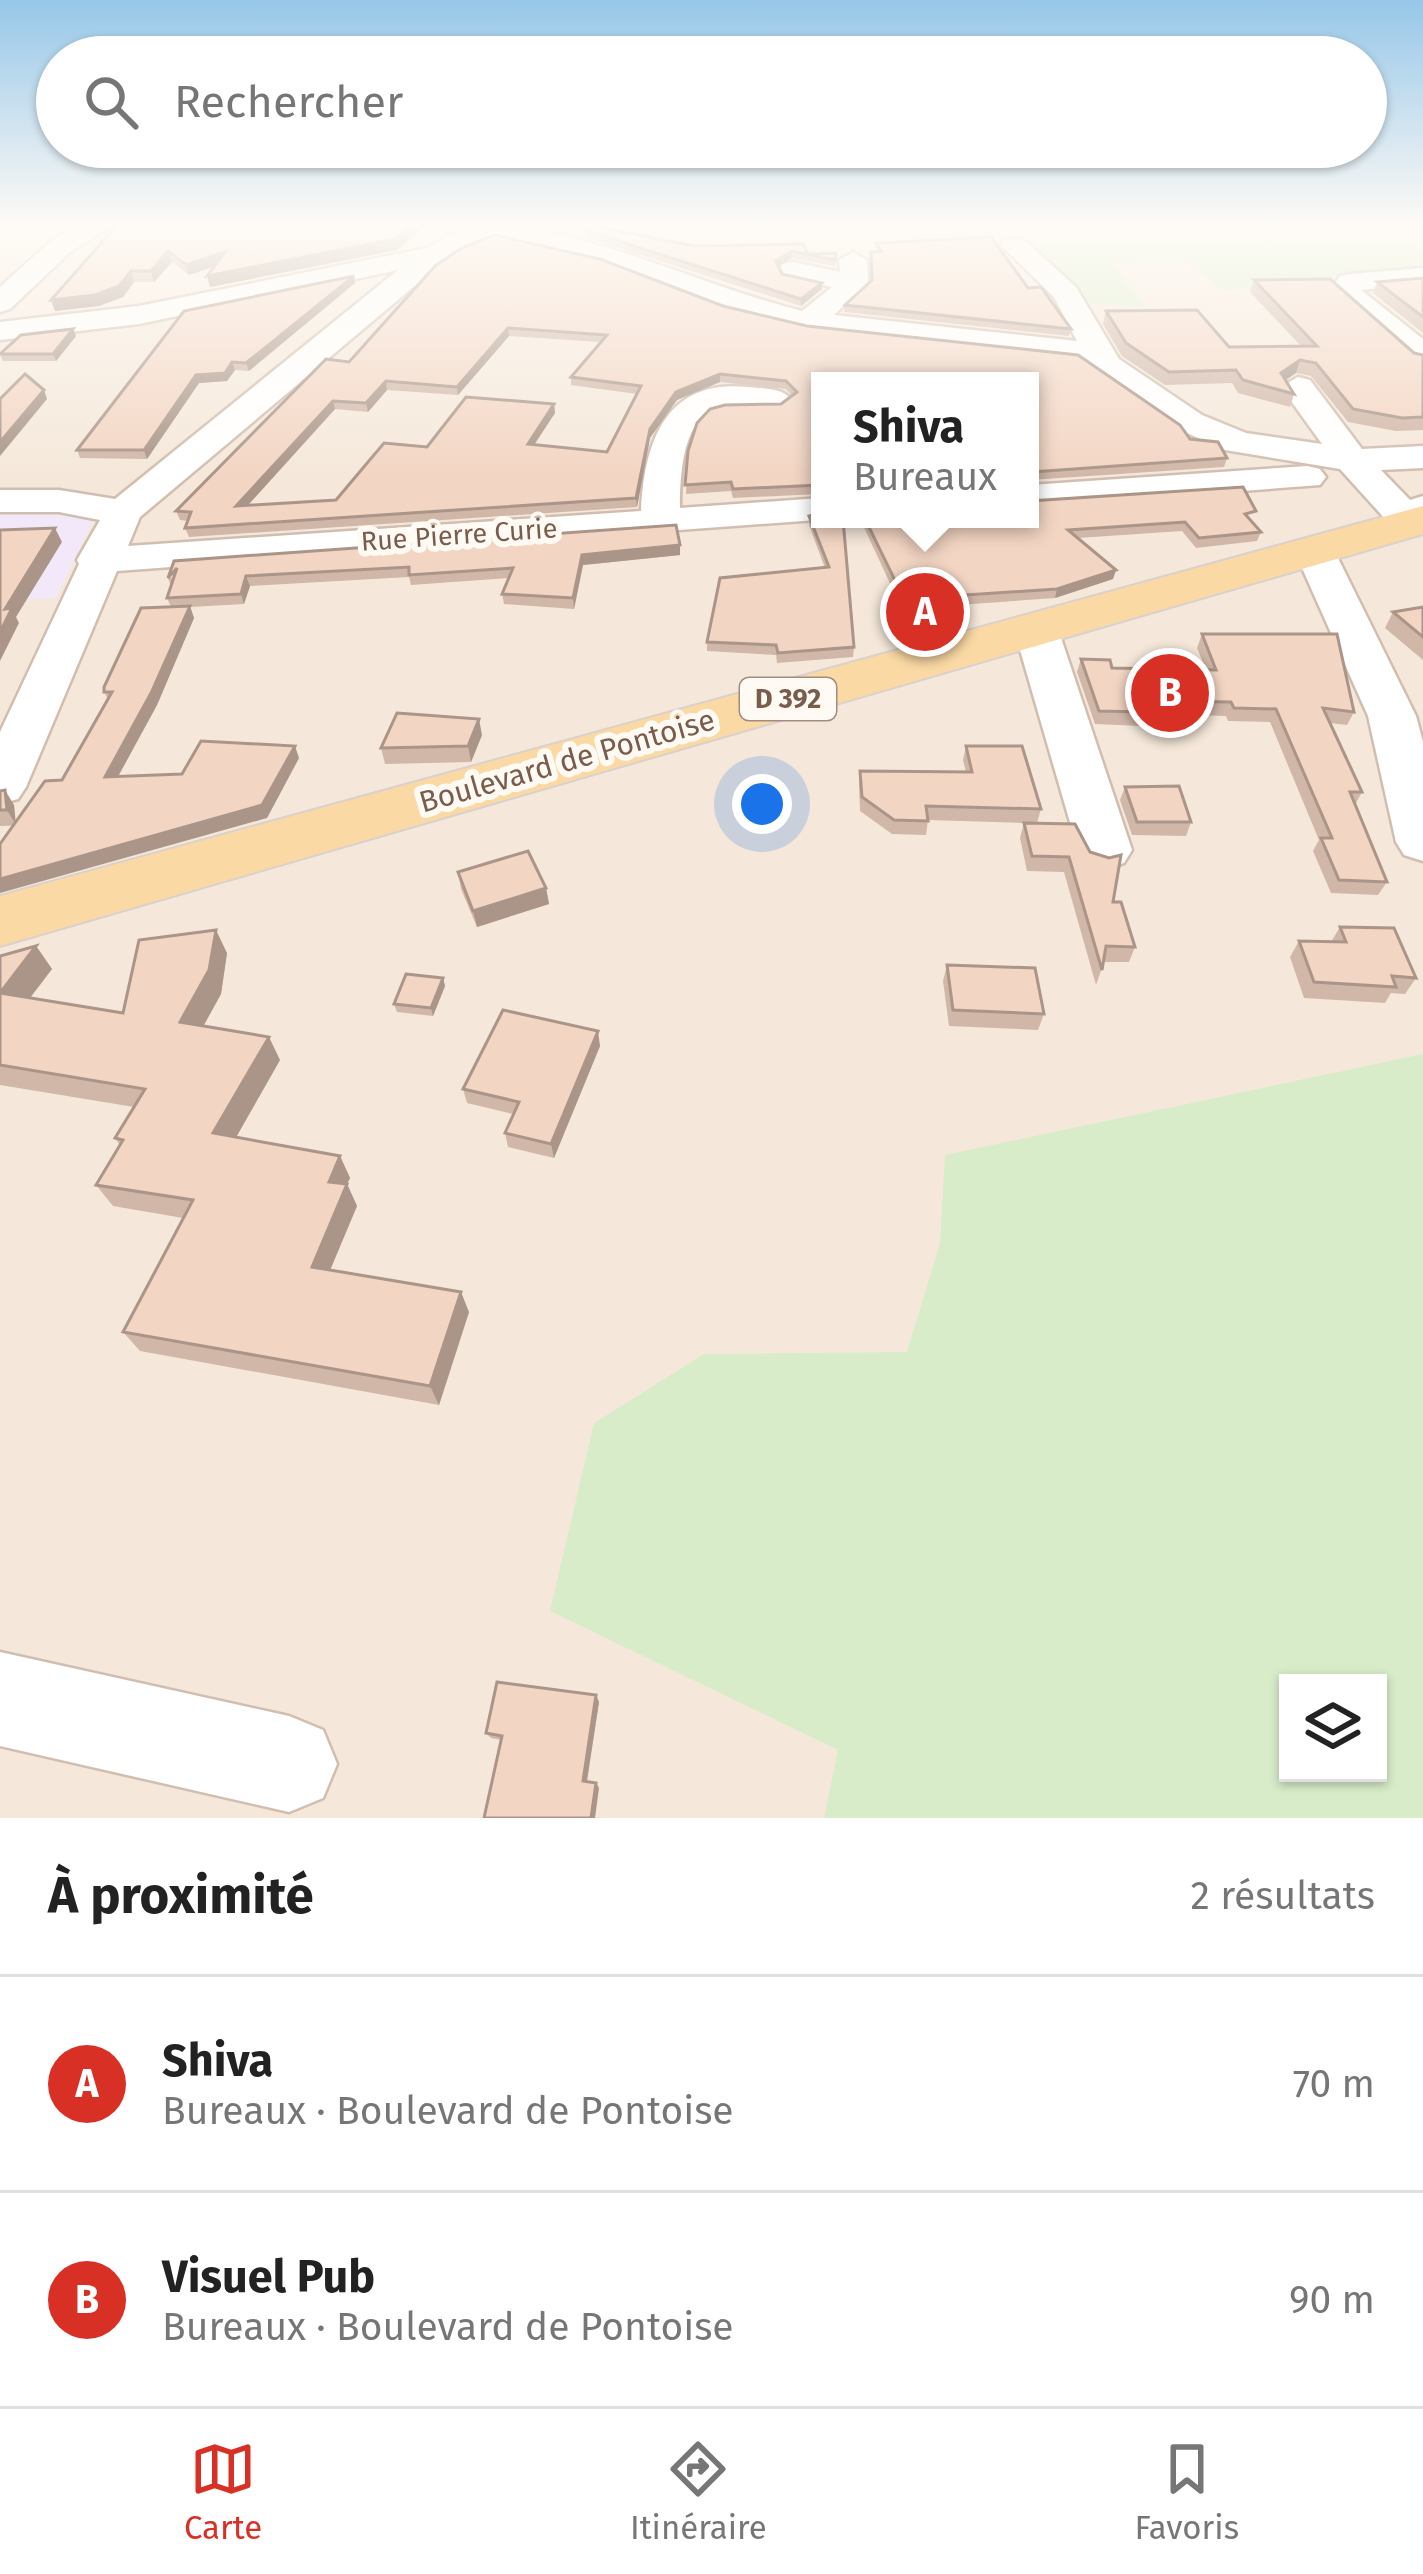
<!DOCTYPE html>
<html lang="fr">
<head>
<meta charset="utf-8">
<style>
	:root { --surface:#fff; --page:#f6f6f6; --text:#222; --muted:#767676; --line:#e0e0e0; --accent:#d93025 }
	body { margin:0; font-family:"Fira Sans",sans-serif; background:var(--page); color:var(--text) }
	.controls { position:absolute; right:36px; bottom:36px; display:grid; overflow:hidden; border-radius:0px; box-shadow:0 3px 9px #0004 }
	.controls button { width:108px; height:108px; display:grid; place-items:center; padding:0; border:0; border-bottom:3px solid var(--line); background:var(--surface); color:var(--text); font:60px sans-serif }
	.you { position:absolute; left:762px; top:804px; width:42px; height:42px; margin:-30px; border:9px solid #fff; border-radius:50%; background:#1a73e8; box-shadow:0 0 0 18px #1a73e833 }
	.badge { display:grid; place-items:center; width:78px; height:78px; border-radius:50%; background:var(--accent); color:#fff; font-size:39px; font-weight:700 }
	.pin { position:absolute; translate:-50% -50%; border:6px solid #fff; box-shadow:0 3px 12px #0006 }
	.popup { position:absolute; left:811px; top:372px; width:228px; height:156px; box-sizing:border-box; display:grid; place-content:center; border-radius:0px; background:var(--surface); filter:drop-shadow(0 3px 9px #0005); font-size:39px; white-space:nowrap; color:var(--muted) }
	.popup b { font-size:45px; color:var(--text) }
	.popup::after { content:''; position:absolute; left:50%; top:100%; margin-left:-24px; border:24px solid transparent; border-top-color:var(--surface) }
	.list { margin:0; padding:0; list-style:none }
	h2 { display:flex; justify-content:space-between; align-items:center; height:156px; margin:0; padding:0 48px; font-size:51px }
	h2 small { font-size:39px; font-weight:400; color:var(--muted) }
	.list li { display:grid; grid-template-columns:78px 1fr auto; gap:36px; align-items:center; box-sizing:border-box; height:216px; padding:0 48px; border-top:3px solid var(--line) }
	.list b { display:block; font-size:45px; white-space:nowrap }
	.list p { margin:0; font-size:39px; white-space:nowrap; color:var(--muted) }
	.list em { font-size:39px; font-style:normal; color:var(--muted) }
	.icon { flex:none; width:66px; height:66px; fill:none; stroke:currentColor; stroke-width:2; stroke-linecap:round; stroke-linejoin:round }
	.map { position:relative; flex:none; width:1423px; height:1818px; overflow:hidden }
	.search { position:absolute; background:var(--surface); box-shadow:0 3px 9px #0004; left:36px; right:36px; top:36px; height:132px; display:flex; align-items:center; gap:30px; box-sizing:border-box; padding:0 42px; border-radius:66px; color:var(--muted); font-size:45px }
	.sheet { height:588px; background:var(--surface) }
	nav { display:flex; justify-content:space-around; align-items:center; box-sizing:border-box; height:168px; border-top:3px solid var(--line); background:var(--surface); font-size:33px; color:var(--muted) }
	nav a { display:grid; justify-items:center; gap:6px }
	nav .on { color:var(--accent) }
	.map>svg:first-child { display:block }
	.residential { fill:#f5e8da; fill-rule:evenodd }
	.education { fill:#f3e8fa }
	.green { fill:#d8ecc9; fill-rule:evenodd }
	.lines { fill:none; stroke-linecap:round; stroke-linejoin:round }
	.minor-casing { stroke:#d1beb0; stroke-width:5 }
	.major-casing { stroke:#dad1cd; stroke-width:4 }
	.minor { fill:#fff; fill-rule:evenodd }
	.major { fill:#fbd9a5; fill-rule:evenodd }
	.wall { fill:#d1b7a8; fill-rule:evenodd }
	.shaded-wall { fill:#aa9588 }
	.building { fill:#f3d5c3; stroke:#aa9588; stroke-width:3; fill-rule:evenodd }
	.labels { text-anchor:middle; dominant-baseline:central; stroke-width:12; stroke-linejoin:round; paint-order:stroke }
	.far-street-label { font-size:27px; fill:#7a5c4d; stroke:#fffaf3 }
	.shield { fill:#fffaf3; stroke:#a28b7f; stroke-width:3 }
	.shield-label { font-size:27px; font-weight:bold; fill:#7a5c4d }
	.street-label { font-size:30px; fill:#7a5c4d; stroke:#fffaf3 }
</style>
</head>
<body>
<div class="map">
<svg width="1423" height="1818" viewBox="0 0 1423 1818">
	<rect width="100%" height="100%" fill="#fdf6ec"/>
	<path class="residential" d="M0,224H1423V1818H0ZM820,381H1030V519H820ZM1288,1683H1378V1773H1288Z"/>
	<polygon class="education" points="77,511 93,521 56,598 0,600 0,512"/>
	<g class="green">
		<polygon points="649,224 1392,224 1423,252 1423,270 1325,287 1222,290 1188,260 1111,261 1144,307 1080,302 1022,234 794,243 784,234"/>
		<path d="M1423,1054V1818H824L838,1750L550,1611L594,1423L704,1354L907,1352L940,1243L945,1155ZM1378,1683V1773H1288V1683Z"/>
	</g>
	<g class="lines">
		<g class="minor-casing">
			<g id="minor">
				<polygon points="84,224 116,224 70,252 10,309 0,312 0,287 52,240"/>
				<path d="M469,224C585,224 692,284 802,311L832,287L783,276L779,270L783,264L793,262L840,272L839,260L853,252L867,260L868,283L834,315L1077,341L1054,297L1001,245L1005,239H1023L1076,287L1119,359L1202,415L1246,433L1322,444L1281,387L1298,377L1310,380L1362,449L1423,446V468L1381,470L1410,500L1423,496V533L1397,532L1340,469L1225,450L1178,429L1078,359L808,330L724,309L602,262L486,236L443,262L140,517L128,546L641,511C644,442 666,378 748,387C764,389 782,387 792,400C762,438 680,349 680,508L820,498V519H830L117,571L26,787L18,799L0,804V732L79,564L77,560L100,520L59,512H0V490H59L115,499L398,270L139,324L0,340V322L139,306L427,248Z"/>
				<polygon points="1423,268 1423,284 1361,290 1423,339 1423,364 1412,362 1330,290 1340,276 1350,274"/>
				<polygon points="1307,466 1320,469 1326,477 1320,485 1030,507 1030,485"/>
				<polygon points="1314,538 1328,541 1334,550 1416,716 1423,742 1423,861 1404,855 1396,842 1368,716 1294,550 1300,541"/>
				<polygon points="1036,616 1052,620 1058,629 1132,850 1124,863 1105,869 1086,863 1078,850 1014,629 1020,620"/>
				<polygon points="0,1652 289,1716 323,1730 337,1764 323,1798 289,1812 0,1746"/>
			</g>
		</g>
		<g class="major-casing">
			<polygon id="major" points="1423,506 1423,534 0,946 0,896"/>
		</g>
		<use href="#minor" class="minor"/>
		<use href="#major" class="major"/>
	</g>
	<g class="wall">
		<polygon points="118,224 428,224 397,250 210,287 213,267 189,275 172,262 154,282 134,282 123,297 99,306 55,311 51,300"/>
		<polygon points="587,231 694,246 803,244 808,254 836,253 835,266 792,258 778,266 782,274 822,283 822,289 801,306 588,238"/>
		<path d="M494,235L600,259L723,306L807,326L1078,355L1180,425L1190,439L1218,442L1227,458L1224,467L1030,480V381H820V494L733,498L731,491L686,494L688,451L697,423L710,409L725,405L781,404L792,396L786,389L720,382L677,400L650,438L637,507L189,537L185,528L188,521L180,520L176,511L326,359L349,362L436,265L462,248ZM509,336L600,342L571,377V385L637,394L607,452L535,444L555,413L554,404L466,397L427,447L384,443L336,500L248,505L335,409L368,412L387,390L458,395Z"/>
		<polygon points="876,243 1028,288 1071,329 1069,336 844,312 845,305 871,281 877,251"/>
		<polygon points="354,276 355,283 249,371 235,370 227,381 199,383 147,459 80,458 77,450"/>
		<polygon points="1423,278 1423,333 1373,293 1377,282"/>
		<polygon points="1254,280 1414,353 1423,355 1423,430 1396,431 1348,422 1311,376 1296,373 1286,380 1294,394 1290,407 1238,393 1232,383 1165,385 1122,356 1103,324 1106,311 1229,347 1301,346 1250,292"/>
		<polygon points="73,329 76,336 56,361 3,361 0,354"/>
		<polygon points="820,513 854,647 853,657 777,663 776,655 707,651 707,642 825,568 809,525 809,516"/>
		<polygon points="860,519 1253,520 1251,521 1261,532 1257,541 1196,548 1182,531 1078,538 1116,570 1113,579 1055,598 902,609"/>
		<polygon points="680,545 680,555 583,565 574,609 504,604 502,594 509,578 411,585 409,577 250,586 244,604 190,607 194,618 157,705 118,777 182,774 299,758 267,818 0,826 0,791 14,805 15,823 62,780 108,699 104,692 171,607 167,598 171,586 168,578"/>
		<polygon points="1423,607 1423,660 1385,628 1393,612"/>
		<polygon points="1202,634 1354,712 1347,725 1330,723 1362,792 1355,805 1387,882 1378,895 1331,893 1313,851 1319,840 1270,722 1228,721 1226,716 1161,714 1144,715 1141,726 1095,724 1077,672 1081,659 1112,668 1206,670 1197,648"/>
		<polygon points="482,735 471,762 385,764 381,748"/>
		<polygon points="966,746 1041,809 1037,823 1113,902 1135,947 1129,962 1104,962 1096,985 1064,872 1027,871 1020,838 1024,823 928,820 926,835 892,834 860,811 859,785 860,771 966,772 963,760"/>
		<polygon points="1125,787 1191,822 1186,836 1132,835 1120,800"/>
		<polygon points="458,872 546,888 549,904 477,927 461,889"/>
		<polygon points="1340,927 1416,978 1405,994 1391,993 1385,1003 1304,998 1290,957 1299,941 1331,942"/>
		<polygon points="36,946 52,969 30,998 123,1013 227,953 221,994 203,1026 280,1060 236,1137 340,1156 350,1178 347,1184 357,1206 330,1270 469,1312 439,1405 140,1351 123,1332 183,1218 113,1206 96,1185 120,1145 115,1138 134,1107 0,1085 0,956"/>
		<polygon points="947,965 1044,1014 1038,1030 949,1026 943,981"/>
		<polygon points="443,978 445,986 433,1016 397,1012 394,1004"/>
		<polygon points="600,1046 554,1158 508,1147 505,1133 513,1114 467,1103 463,1089"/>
		<polygon points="599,1702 587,1782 596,1783 599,1788 501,1740 491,1738 486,1733"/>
	</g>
	<g class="shaded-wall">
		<polygon points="414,224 428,224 397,250 210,287 207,276"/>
		<polygon points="168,251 172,262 154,282 151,271"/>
		<polygon points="792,251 792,258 775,268 776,261"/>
		<polygon points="225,252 228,262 189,275 186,265"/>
		<polygon points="131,271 134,282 123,297 99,306 55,311 51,300"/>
		<polygon points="354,276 355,283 249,371 246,363"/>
		<polygon points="822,283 822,289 801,306 801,299"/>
		<polygon points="508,328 509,336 458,395 457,387"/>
		<polygon points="73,329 76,336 56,361 53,354"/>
		<polygon points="1300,360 1296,373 1277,386 1281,373"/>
		<polygon points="232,362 235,370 227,381 199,383 147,459 144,450 196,375"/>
		<polygon points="720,374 720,382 677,400 650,438 637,507 636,498 650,429 676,392"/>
		<polygon points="386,381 387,390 368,412 366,403"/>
		<polygon points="44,390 47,399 0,456 0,442"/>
		<polygon points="333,401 335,409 239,515 236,506"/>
		<polygon points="554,404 555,413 529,452 528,444"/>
		<polygon points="55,528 62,542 16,617 19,623 0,661 0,632 5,609"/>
		<polygon points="680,545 680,555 583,565 574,609 573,598 582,555"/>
		<polygon points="1116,570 1113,579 1055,598 1057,589"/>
		<polygon points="246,576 250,586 244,604 241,594"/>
		<polygon points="190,606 194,618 157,705 111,789 105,777"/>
		<polygon points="479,719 482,735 471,762 468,746"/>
		<polygon points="295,746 299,758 267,818 0,893 0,879"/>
		<polygon points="5,790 14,805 16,825 7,810"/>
		<polygon points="546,888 549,904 477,927 473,911"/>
		<polygon points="216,930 227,953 221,994 193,1045 180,1022"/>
		<polygon points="36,946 52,969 16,1016 0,993"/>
		<polygon points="443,978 445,986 433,1016 431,1008"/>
		<polygon points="598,1031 600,1046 554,1158 551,1144"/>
		<polygon points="269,1037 280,1060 226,1155 213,1133"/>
		<polygon points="340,1156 350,1178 347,1184 357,1206 323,1287 312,1267 329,1182"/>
		<polygon points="461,1292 469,1312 439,1405 430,1386"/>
		<polygon points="596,1695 599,1702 586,1786 583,1781"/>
		<polygon points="596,1783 599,1788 595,1818 591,1818"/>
	</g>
	<g class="building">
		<polygon points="118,224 414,224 395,239 207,276 225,252 186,265 168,251 151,271 131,271 119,286 95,295 51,300"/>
		<polygon points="599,227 694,246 803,244 808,254 836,253 835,260 792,251 776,261 782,274 822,283 801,299 587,231"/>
		<path d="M494,235L600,259L723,306L807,326L1078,355L1180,425L1190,439L1218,442L1227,458L1032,472L1030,473V381H820V485L733,489L731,482L685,485L688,451L697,423L710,409L725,405L781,404L797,392L786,381L720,374L676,392L650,429L636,498L185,528L191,512L176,511L326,359L349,362L436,265L462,248ZM508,328L607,335L571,377L641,386L607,452L528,444L554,404L466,397L427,447L384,443L336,500L236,506L333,401L366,403L386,381L457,387Z"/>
		<polygon points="991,237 1028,288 1041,287 1071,329 845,305 872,280 871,252 881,251 876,243"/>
		<polygon points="354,276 246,363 232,362 225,373 196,375 144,450 77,450 184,311"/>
		<polygon points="1423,278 1423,317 1377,282"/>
		<polygon points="1330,279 1414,353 1423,355 1423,417 1402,418 1353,409 1316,363 1300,360 1281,373 1294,394 1243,380 1236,370 1169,372 1126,343 1106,311 1197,310 1229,347 1317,346 1254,280"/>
		<polygon points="73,329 53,354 0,354 21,335"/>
		<polygon points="25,374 44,390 0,442 0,399"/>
		<polygon points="1243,487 1256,511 1245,514 1261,532 1199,538 1185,522 1068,530 1116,570 1057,589 904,599 865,519 1030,519 1030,501"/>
		<polygon points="820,513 820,519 843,519 854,647 778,653 776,645 707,642 720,578 829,567 809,516"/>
		<polygon points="676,525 680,545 582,555 573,598 502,594 513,568 409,575 409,567 246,576 241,594 167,598 177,568 168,578 174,561"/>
		<polygon points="55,528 5,609 12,608 0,632 0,530"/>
		<polygon points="190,606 151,693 105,777 182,774 201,741 295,746 262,805 0,879 0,844 45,781 62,780 112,692 104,692 104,687 141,608"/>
		<polygon points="1423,607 1423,637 1393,612"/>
		<polygon points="1202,634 1337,634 1354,712 1323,708 1362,792 1350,792 1387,882 1339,880 1321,838 1332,838 1276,709 1234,708 1231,702 1166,701 1141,702 1145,712 1099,711 1081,659 1110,660 1112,668 1216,670"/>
		<polygon points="397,713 479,719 468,746 381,748"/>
		<polygon points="966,746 1022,746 1041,809 926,806 928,821 894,820 862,797 860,771 972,772"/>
		<polygon points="1179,786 1191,822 1137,822 1125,787"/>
		<polygon points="5,790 7,810 0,810 0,791"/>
		<polygon points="1024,823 1075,824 1090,852 1109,858 1121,855 1113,902 1121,902 1135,947 1106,946 1102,970 1069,857 1032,856"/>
		<polygon points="528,851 546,888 473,911 458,872"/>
		<polygon points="1340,927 1394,928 1416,978 1392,976 1396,987 1314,982 1299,941 1346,942"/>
		<polygon points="216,930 209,970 180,1022 269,1037 213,1133 340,1156 329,1182 347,1184 312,1267 461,1292 430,1386 123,1332 193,1200 96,1185 123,1140 115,1138 145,1089 0,1065 0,993 123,1013 139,940"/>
		<polygon points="36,946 0,993 0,956"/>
		<polygon points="947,965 1035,968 1044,1014 953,1010"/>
		<polygon points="406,974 443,978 431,1008 394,1004"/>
		<polygon points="503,1010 598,1031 551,1144 505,1133 519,1102 463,1089"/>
		<polygon points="497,1682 596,1695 583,1781 596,1783 591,1818 484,1818 502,1736 486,1733"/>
	</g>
	<linearGradient id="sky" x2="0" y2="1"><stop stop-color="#97c7e8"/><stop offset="0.47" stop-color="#fefbf6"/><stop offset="1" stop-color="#fefbf6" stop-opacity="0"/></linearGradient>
	<rect width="1423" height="478" fill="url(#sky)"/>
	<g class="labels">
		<g class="far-street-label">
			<text transform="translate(459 535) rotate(-4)">Rue Pierre Curie</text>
		</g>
		<rect class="shield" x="740" y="678" width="96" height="42" rx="9"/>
		<g class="shield-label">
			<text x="788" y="699">D 392</text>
		</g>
		<g class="street-label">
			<text transform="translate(567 761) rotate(-16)">Boulevard de Pontoise</text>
		</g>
	</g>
</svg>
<div class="controls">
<button><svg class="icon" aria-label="layers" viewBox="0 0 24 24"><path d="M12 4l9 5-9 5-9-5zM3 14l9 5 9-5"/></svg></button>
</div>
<div class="you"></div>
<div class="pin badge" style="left:925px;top:612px">A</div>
<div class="popup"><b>Shiva</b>Bureaux</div>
<div class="pin badge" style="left:1170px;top:693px">B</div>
<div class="search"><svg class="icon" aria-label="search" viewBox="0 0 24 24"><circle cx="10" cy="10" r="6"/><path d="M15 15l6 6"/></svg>Rechercher</div>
</div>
<section class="sheet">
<h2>À proximité<small>2 résultats</small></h2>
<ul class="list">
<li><span class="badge">A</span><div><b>Shiva</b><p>Bureaux · Boulevard de Pontoise</p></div><em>70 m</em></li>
<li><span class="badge">B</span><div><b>Visuel Pub</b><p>Bureaux · Boulevard de Pontoise</p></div><em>90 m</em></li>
</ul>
</section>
<nav>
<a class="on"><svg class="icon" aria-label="map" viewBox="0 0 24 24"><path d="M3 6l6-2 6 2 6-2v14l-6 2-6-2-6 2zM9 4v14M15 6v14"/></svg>Carte</a>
<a><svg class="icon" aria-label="directions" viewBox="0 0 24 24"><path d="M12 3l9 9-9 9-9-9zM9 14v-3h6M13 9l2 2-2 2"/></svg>Itinéraire</a>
<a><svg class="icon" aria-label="saved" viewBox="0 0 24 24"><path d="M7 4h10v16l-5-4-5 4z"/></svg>Favoris</a>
</nav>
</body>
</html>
